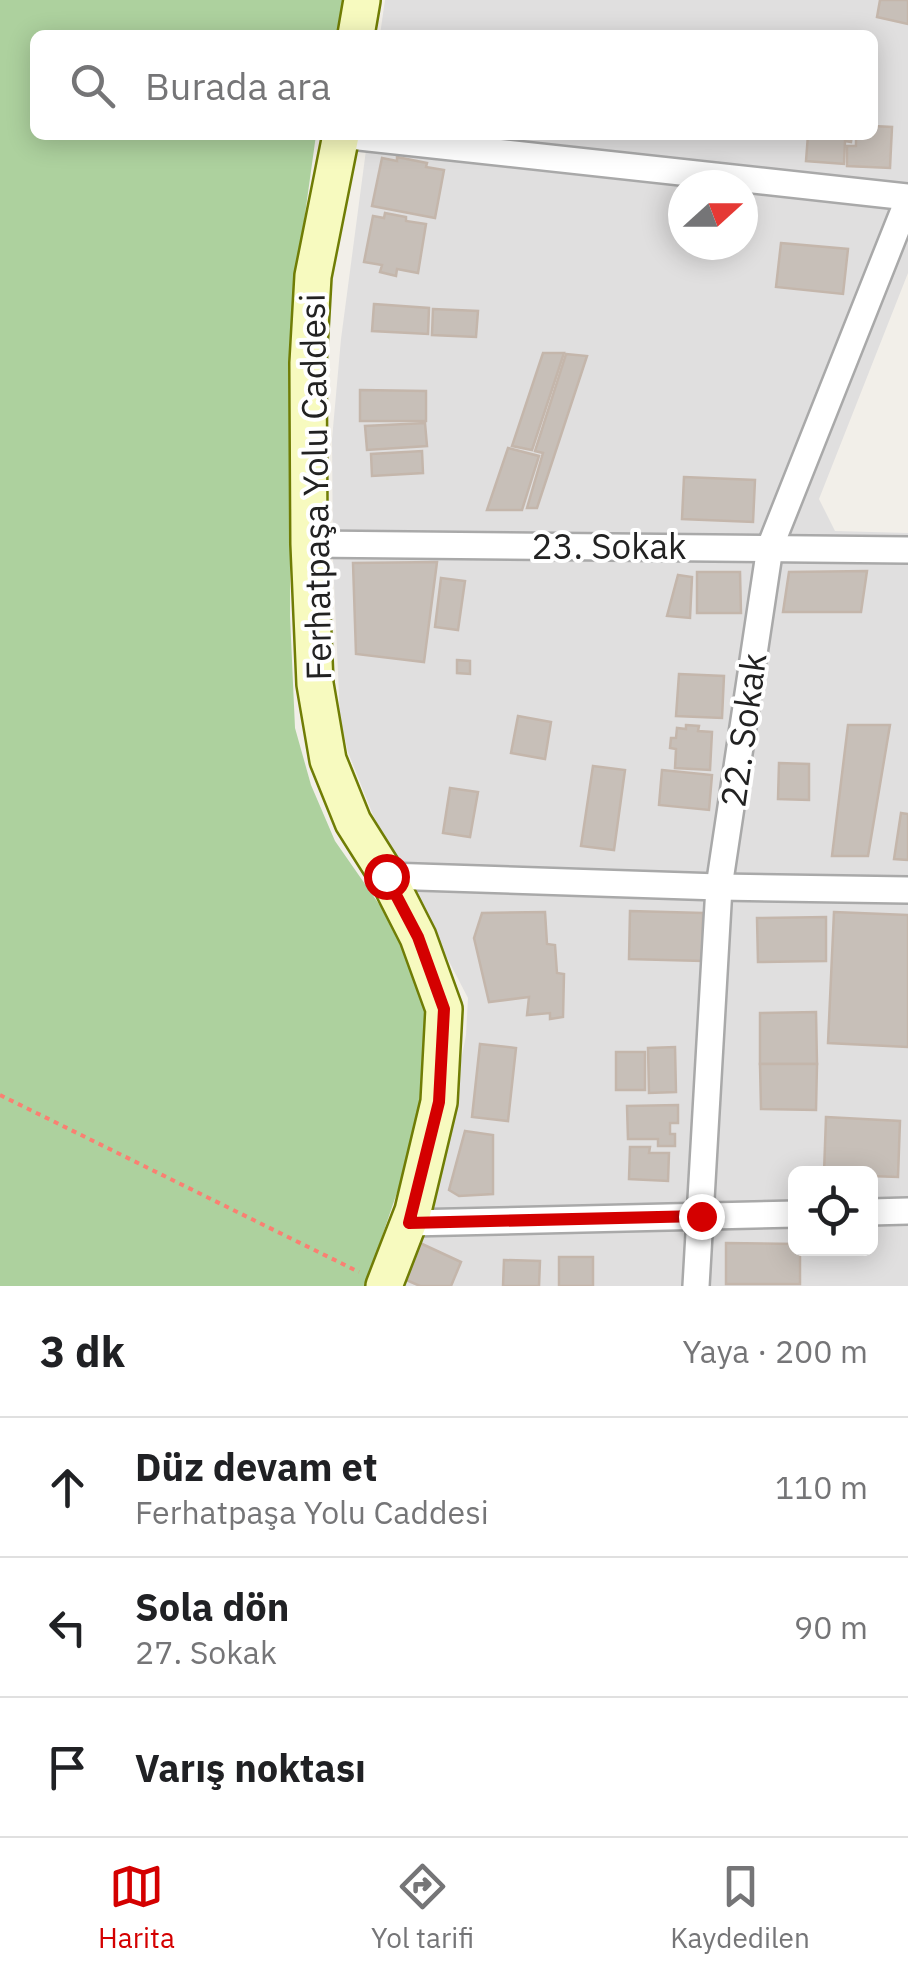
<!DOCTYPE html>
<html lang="tr">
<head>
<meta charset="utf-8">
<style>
	:root { --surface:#fff; --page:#f6f6f6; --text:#202124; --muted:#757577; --line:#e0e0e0; --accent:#d40000 }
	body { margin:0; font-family:"IBM Plex Sans",sans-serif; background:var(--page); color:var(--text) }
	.controls { position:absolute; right:30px; bottom:30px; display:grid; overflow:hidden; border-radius:15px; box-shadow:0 5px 25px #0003 }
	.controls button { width:90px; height:90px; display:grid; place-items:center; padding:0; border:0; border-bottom:2px solid var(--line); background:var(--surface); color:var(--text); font:50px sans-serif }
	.compass { position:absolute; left:668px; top:170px; width:90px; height:90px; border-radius:50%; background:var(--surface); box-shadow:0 5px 25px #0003; rotate:69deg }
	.stop { position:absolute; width:30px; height:30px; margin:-22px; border:8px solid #d40000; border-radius:50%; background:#fff }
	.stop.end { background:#d40000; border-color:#fff; box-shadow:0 2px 10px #0008 }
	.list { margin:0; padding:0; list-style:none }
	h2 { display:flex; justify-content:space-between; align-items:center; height:130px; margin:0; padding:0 40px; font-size:42px }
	h2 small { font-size:32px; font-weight:400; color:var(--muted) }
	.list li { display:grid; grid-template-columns:65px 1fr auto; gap:30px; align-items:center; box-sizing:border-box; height:140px; padding:0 40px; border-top:2px solid var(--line) }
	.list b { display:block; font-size:38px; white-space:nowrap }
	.list p { margin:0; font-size:32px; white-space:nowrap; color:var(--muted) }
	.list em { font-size:32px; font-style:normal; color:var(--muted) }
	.icon { flex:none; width:55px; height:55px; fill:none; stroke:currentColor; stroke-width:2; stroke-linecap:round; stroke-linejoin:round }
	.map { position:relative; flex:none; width:908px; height:1286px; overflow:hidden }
	.search { position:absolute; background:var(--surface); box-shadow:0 5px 25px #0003; left:30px; right:30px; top:30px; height:110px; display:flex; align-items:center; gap:25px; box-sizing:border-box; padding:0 35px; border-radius:15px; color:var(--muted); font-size:38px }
	.sheet { height:550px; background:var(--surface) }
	nav { display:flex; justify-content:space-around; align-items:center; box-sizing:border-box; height:140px; border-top:2px solid var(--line); background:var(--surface); font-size:28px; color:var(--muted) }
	nav a { display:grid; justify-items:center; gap:5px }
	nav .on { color:var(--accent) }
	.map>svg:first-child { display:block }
	.residential { fill:#e0dfdf; fill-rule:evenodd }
	.forest { fill:#add19e }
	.building { fill:#c7bfb8; stroke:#c4b6ab; stroke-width:2.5 }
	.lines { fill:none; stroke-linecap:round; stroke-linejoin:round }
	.street-casing { stroke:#a9a9a9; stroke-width:30 }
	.secondary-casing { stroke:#707d05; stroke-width:40 }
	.path { stroke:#fa8072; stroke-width:4; stroke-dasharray:5 5; stroke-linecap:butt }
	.street { stroke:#fff; stroke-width:25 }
	.secondary { stroke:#f7fabf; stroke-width:35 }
	.route { stroke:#d40000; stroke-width:12 }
	.labels { text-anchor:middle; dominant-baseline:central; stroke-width:8; stroke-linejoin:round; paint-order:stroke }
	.street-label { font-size:35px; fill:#222; stroke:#fff }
</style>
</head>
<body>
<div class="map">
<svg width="908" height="1286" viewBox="0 0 908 1286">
	<rect width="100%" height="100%" fill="#f2efe9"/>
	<path class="residential" d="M385,0H908V273L819,499L835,531L908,533V1286H395L414,1237L433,1206L466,1035L468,998L373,815L348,752L340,718L333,560L332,439L341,339L368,135H873V35H380ZM683,185H743V245H683ZM796,1174H870V1248H796Z"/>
	<polygon class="forest" points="0,0 344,0 337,35 35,35 35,135 316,135 297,272 290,427 290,616 295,728 311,785 335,841 381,907 417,976 431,1014 424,1101 403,1175 365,1286 0,1286"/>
	<g class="building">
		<polygon points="880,0 908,0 908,24 877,17"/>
		<polygon points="873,126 892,127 890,168 847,166 847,146 856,146 856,135 873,135"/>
		<polygon points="808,135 852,135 851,142 845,141 844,164 806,161"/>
		<polygon points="397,157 427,163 426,167 444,170 435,218 372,206 382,158 397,161"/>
		<polygon points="385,213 406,217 406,221 426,224 418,273 397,269 396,276 380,272 382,265 364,262 373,216 384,218"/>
		<polygon points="781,243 848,249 843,294 776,287"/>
		<polygon points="374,304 429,308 428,334 372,331"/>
		<polygon points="433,309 478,311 476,337 432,335"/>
		<polygon points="543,353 564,353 532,450 512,446"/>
		<polygon points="566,354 587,356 537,508 527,508 543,453 535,451"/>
		<polygon points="360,390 426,391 426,421 360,421"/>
		<polygon points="425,423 427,446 367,450 365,426"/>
		<polygon points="508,448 539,456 522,510 487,510"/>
		<polygon points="422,451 423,473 372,476 371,454"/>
		<polygon points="684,477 755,480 753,522 682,519"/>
		<polygon points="437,562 424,662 356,654 353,563"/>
		<polygon points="867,571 861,612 783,612 789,572"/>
		<polygon points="697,572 740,572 741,613 697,613"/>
		<polygon points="678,575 692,577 690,618 667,616"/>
		<polygon points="441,578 465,581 458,630 435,627"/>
		<polygon points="457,660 470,661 470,674 457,673"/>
		<polygon points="679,674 724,676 722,718 676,716"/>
		<polygon points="518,716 551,722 545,759 511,753"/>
		<polygon points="686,725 699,726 698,731 712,732 710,770 675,768 676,749 670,748 671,738 676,738 677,728 686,729"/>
		<polygon points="848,725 890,725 868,856 832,856"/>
		<polygon points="779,763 809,764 809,800 778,799"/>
		<polygon points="593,766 625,770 614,850 581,846"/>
		<polygon points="662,770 712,775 709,810 659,805"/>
		<polygon points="450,788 478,792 470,837 443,833"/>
		<polygon points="901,813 908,814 908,860 894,859"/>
		<polygon points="630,911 703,913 702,961 629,959"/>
		<polygon points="545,912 547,944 555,945 557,973 564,974 563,1017 550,1019 550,1013 527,1015 529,997 489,1002 474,938 482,913"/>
		<polygon points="834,912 908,915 908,1047 828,1043"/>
		<polygon points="826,917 826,961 758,962 757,918"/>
		<polygon points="816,1012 817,1064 760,1064 760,1013"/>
		<polygon points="480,1044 516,1048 508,1121 472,1117"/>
		<polygon points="675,1047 676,1092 649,1093 648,1048"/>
		<rect x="616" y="1052" width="29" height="38"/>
		<polygon points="760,1064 817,1064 816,1110 761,1109"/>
		<polygon points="678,1105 678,1123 670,1123 670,1134 675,1134 675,1146 658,1146 658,1139 628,1139 627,1106"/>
		<polygon points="826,1117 900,1121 898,1177 870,1176 870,1174 824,1173"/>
		<polygon points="465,1131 493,1135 493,1194 459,1196 449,1190"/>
		<polygon points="630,1147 650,1147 649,1153 669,1153 668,1181 629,1179"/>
		<polygon points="420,1243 461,1262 451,1286 420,1286 404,1279"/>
		<polygon points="726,1243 796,1244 796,1248 800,1248 800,1284 726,1284"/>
		<rect x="559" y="1257" width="34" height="29"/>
		<polygon points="504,1260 540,1261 539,1286 503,1286"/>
	</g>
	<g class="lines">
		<g class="street-casing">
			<g id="street">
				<polyline points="341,135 908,197"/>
				<polyline points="309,544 908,550"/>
				<polyline points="387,876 719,887 908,890"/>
				<polyline points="870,1212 908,1211"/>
				<polyline points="409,1223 796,1214"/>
				<polyline points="696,1286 719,887 770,547 908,200"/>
			</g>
		</g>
		<g class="secondary-casing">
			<g id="secondary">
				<polyline points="356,35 362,0"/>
				<polyline points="341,135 313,276 308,363 309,544 315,684 328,760 353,822 387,876 418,937 444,1009 439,1102 413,1211 384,1286"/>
			</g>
		</g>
		<polyline class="path" points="0,1095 359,1272"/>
		<use href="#street" class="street"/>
		<use href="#secondary" class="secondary"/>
	</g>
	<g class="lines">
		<polyline class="route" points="386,876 418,937 444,1009 439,1102 409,1223 701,1216"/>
	</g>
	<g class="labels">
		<g class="street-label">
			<text transform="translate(315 487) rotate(-91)">Ferhatpaşa Yolu Caddesi</text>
			<text x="609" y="546">23. Sokak</text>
			<text transform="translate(743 730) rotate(-82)">22. Sokak</text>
		</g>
	</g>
</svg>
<div class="controls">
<button><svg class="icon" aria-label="locate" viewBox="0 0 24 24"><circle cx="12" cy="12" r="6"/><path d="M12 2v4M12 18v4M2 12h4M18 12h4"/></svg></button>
</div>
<svg class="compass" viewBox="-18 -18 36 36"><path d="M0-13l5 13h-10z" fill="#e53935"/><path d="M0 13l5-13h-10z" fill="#757577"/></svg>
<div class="stop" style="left:386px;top:876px"></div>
<div class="stop end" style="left:701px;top:1216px"></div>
<div class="search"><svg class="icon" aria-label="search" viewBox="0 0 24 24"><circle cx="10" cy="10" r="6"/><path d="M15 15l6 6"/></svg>Burada ara</div>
</div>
<section class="sheet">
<h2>3 dk<small>Yaya · 200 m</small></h2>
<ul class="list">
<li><svg class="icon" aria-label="ahead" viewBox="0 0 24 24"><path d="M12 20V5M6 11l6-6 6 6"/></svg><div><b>Düz devam et</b><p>Ferhatpaşa Yolu Caddesi</p></div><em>110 m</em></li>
<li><svg class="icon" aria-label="left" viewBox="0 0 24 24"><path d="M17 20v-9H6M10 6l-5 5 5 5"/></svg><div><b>Sola dön</b><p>27. Sokak</p></div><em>90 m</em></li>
<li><svg class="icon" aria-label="arrive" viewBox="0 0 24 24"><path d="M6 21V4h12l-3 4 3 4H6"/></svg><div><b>Varış noktası</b></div></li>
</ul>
</section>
<nav>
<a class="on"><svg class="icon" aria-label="map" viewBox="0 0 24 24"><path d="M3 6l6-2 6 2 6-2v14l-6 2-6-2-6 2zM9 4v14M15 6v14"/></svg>Harita</a>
<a><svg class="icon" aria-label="directions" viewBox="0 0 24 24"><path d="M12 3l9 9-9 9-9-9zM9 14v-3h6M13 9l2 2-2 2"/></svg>Yol tarifi</a>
<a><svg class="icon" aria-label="saved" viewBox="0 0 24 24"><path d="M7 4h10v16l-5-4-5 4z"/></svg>Kaydedilen</a>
</nav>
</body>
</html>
